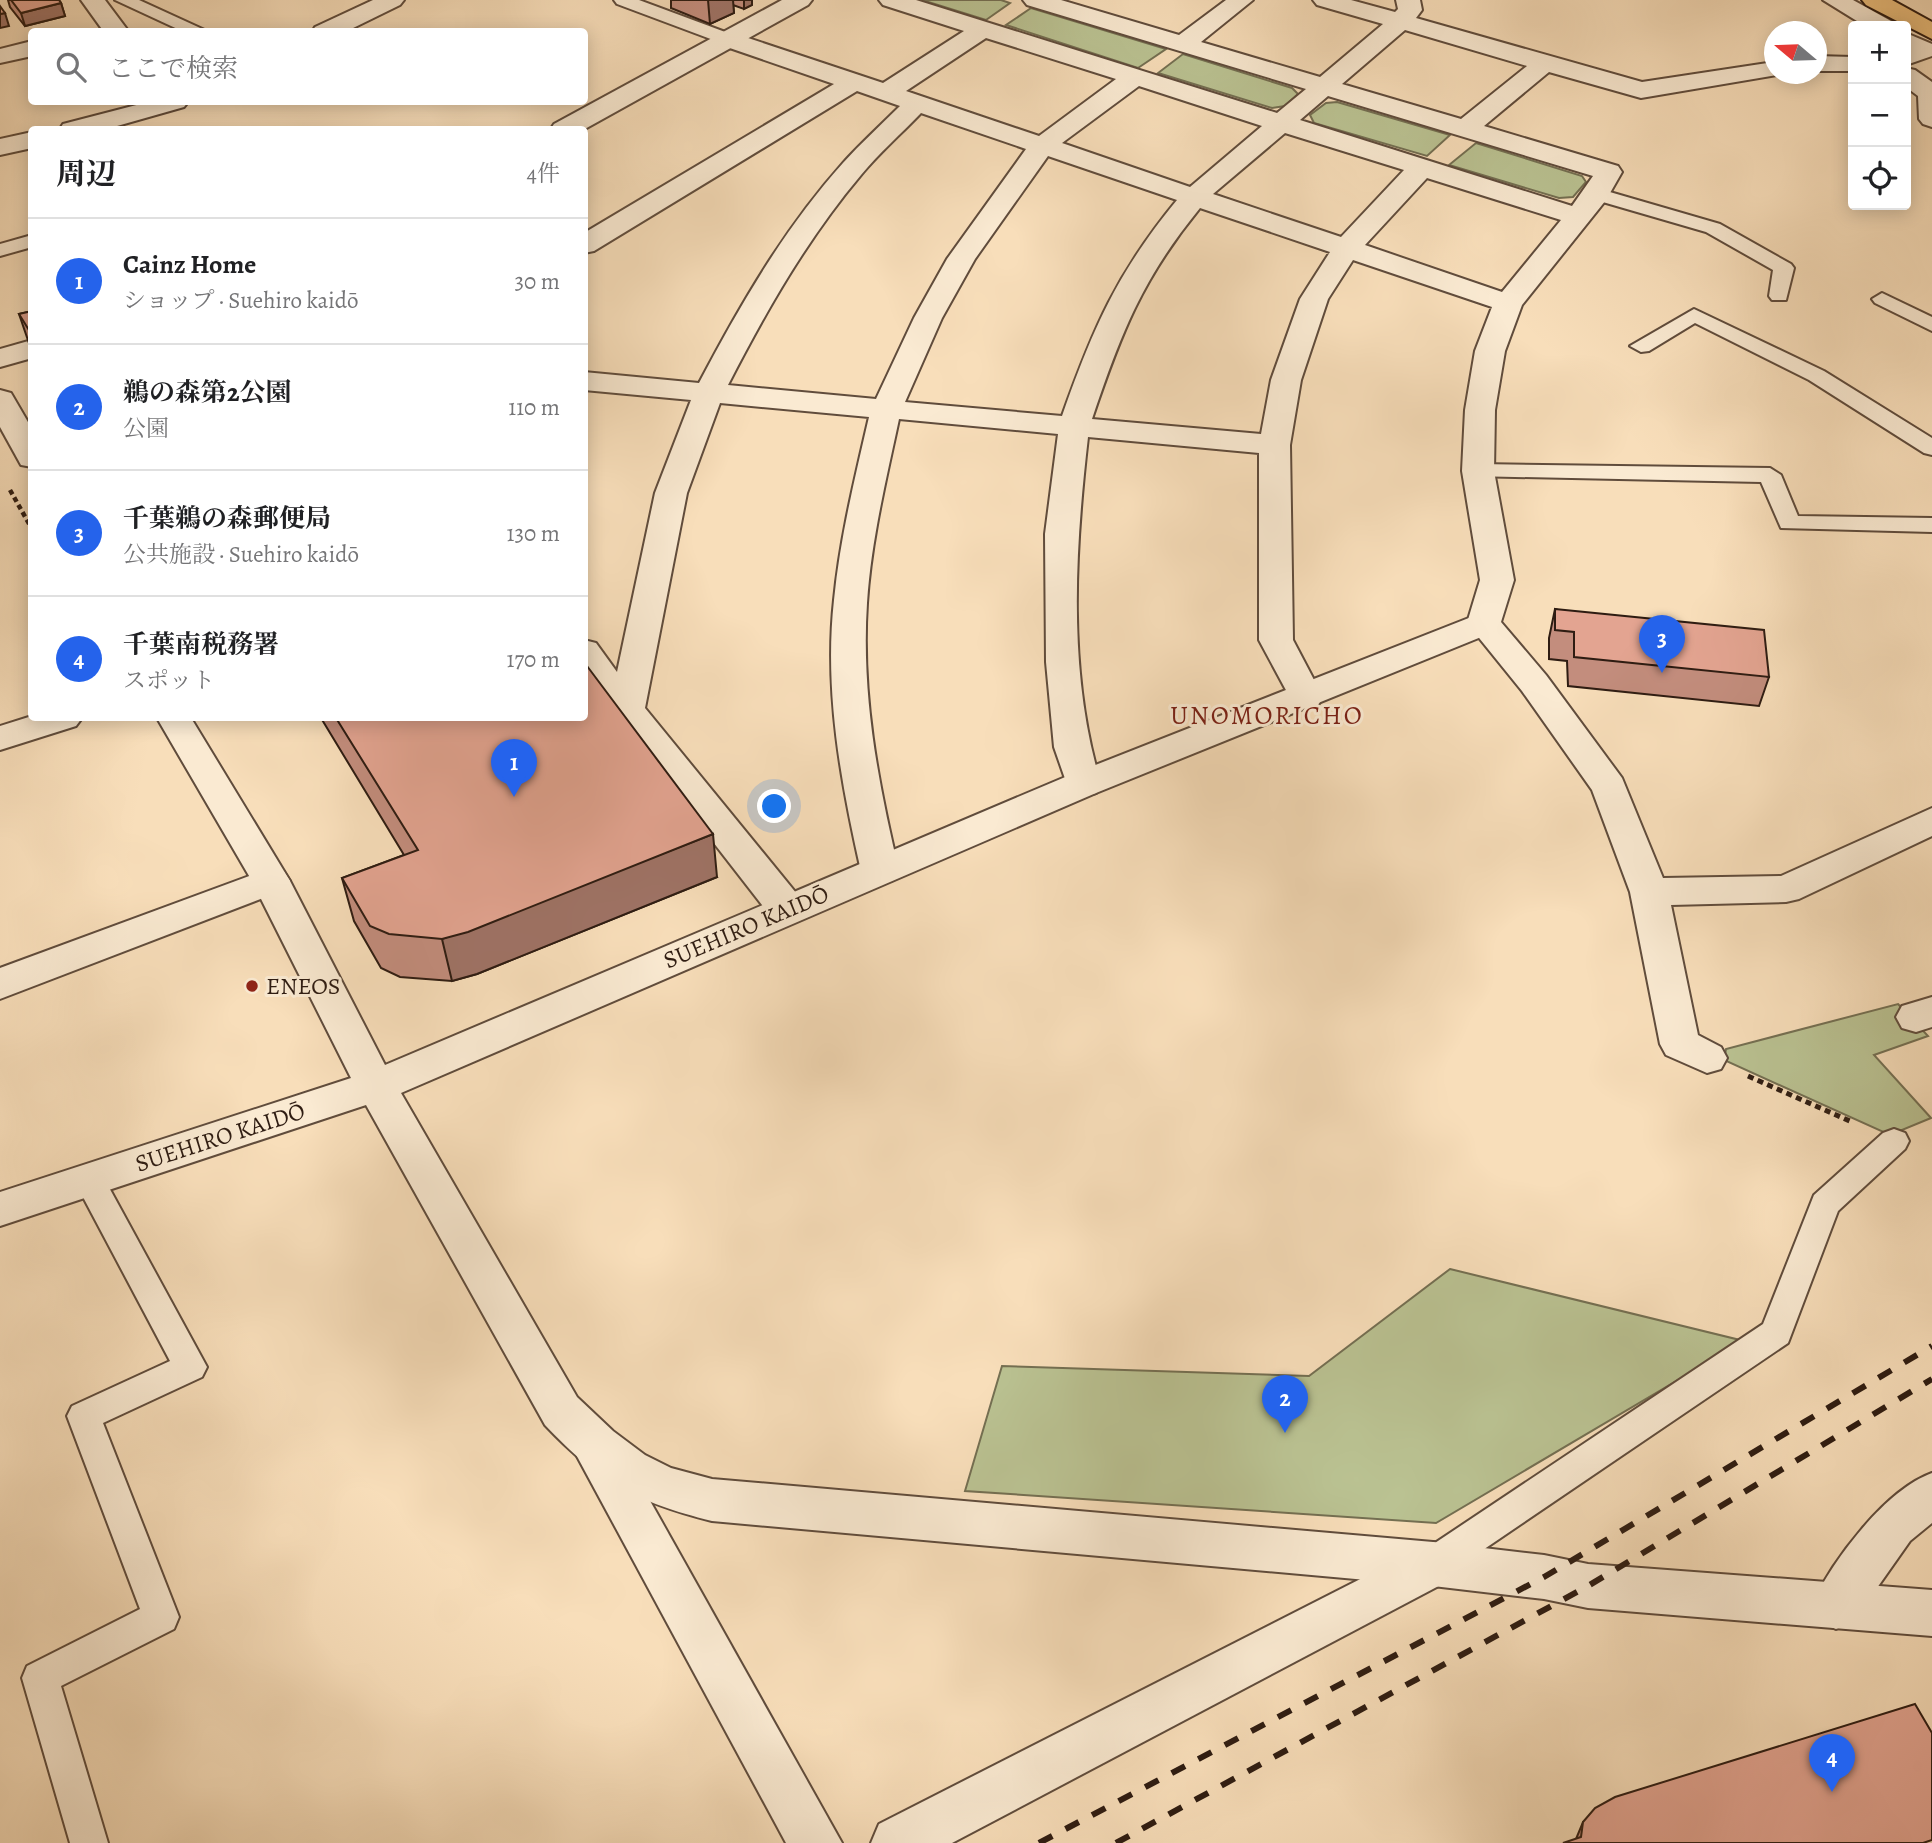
<!DOCTYPE html>
<html lang="ja">
<head>
<meta charset="utf-8">
<style>
	:root { --surface:#fff; --page:#f2f2f2; --text:#202124; --muted:#757577; --line:#e0e0e0; --accent:#2563eb }
	body { margin:0; font-family:Alegreya,"Noto Serif JP",serif; background:var(--page); color:var(--text) }
	.controls { position:absolute; right:21px; top:21px; display:grid; overflow:hidden; border-radius:7px; box-shadow:0 4px 18px #0003 }
	.controls button { width:63px; height:63px; display:grid; place-items:center; padding:0; border:0; border-bottom:2px solid var(--line); background:var(--surface); color:var(--text); font:35px sans-serif }
	.compass { position:absolute; left:1764px; top:21px; width:63px; height:63px; border-radius:50%; background:var(--surface); box-shadow:0 4px 18px #0003; rotate:289deg }
	.you { position:absolute; left:775px; top:807px; width:24px; height:24px; margin:-18px; border:5px solid #fff; border-radius:50%; background:#1a73e8; box-shadow:0 0 0 10px #1a73e833 }
	.badge { display:grid; place-items:center; width:46px; height:46px; border-radius:50%; background:var(--accent); color:#fff; font-size:23px; font-weight:700 }
	.pin { position:absolute; translate:-50% -58px; filter:drop-shadow(0 2px 4px #0008) }
	.pin::after { content:''; position:absolute; top:37px; width:24px; height:21px; background:inherit; clip-path:polygon(0 0,100% 0,50% 100%) }
	.list { margin:0; padding:0; list-style:none }
	h2 { display:flex; justify-content:space-between; align-items:center; height:91px; margin:0; padding:0 28px; font-size:30px }
	h2 small { font-size:23px; font-weight:400; color:var(--muted) }
	.list li { display:grid; grid-template-columns:46px 1fr auto; gap:21px; align-items:center; box-sizing:border-box; height:126px; padding:0 28px; border-top:2px solid var(--line) }
	.list b { display:block; font-size:26px; white-space:nowrap }
	.list p { margin:0; font-size:23px; white-space:nowrap; color:var(--muted) }
	.list em { font-size:23px; font-style:normal; color:var(--muted) }
	.icon { flex:none; width:38px; height:38px; fill:none; stroke:currentColor; stroke-width:2; stroke-linecap:round; stroke-linejoin:round }
	.map { position:relative; flex:none; width:1932px; height:1843px; overflow:hidden }
	.search { position:absolute; background:var(--surface); box-shadow:0 4px 18px #0003; left:28px; top:28px; width:560px; height:77px; display:flex; align-items:center; gap:18px; box-sizing:border-box; padding:0 24px; border-radius:7px; color:var(--muted); font-size:26px }
	.panel { position:absolute; background:var(--surface); box-shadow:0 4px 18px #0003; left:28px; top:126px; width:560px; height:595px; border-radius:7px }
	.map>svg:first-child { display:block }
	.green { fill:#bac292; stroke:#746f52; stroke-width:2 }
	.lines { fill:none; stroke-linecap:round; stroke-linejoin:round }
	.service-casing { stroke:#604c3c; stroke-width:4 }
	.minor-casing { stroke:#604c3c; stroke-width:4 }
	.tertiary-casing { stroke:#604c3c; stroke-width:4 }
	.trunk-casing { stroke:#2e1c12; stroke-width:4 }
	.path-far1 { stroke:#2e1c12; stroke-width:4.5; stroke-dasharray:5 3.5; stroke-linecap:butt }
	.path { stroke:#2e1c12; stroke-width:5; stroke-dasharray:6 4.5; stroke-linecap:butt }
	.service { fill:#faead2; fill-rule:evenodd }
	.minor { fill:#faead2; fill-rule:evenodd }
	.tertiary { fill:#faead2; fill-rule:evenodd }
	.trunk { fill:#ecbf7d; fill-rule:evenodd }
	.rail { stroke:#2e1c12; stroke-width:6; stroke-dasharray:15 15; stroke-linecap:butt }
	.wall { fill:#c38d7d; stroke:#2e1c12; stroke-width:2 }
	.shaded-wall { fill:#9f7366; stroke:#2e1c12; stroke-width:2 }
	.building { fill:#e3a491; stroke:#2e1c12; stroke-width:2 }
	.poi-dot { fill:#8f2418; stroke:#faead2; stroke-width:2.5 }
	.labels { text-anchor:middle; dominant-baseline:central; stroke-width:6; stroke-linejoin:round; paint-order:stroke }
	.street-label { font-size:24px; fill:#2e1c12; stroke:#faead2 }
	.poi-label { font-size:24px; fill:#2e1c12; stroke:#faead2; text-anchor:start }
	.neighbourhood-label { font-size:26px; letter-spacing:2px; fill:#7a1f14; stroke:#faead2 }
</style>
</head>
<body>
<div class="map">
<svg width="1932" height="1843" viewBox="0 0 1932 1843">
	<rect width="100%" height="100%" fill="#f8deba"/>
	<filter id="stains"><feTurbulence type="fractalNoise" baseFrequency=".00286" numOctaves="4"/><feColorMatrix values="0 0 0 0 .2 0 0 0 0 .09 0 0 0 0 .02 0 0 0 .5 -.17"/></filter>
	<radialGradient id="worn" r=".72"><stop offset=".6" stop-color="#630" stop-opacity="0"/><stop offset="1" stop-color="#630" stop-opacity=".3"/></radialGradient>
	<g class="green">
		<polygon points="922,0 1001,0 1010,3 986,20"/>
		<polygon points="1031,8 1166,49 1138,68 1006,25"/>
		<polygon points="1183,54 1292,88 1298,94 1285,106 1272,108 1158,73"/>
		<polygon points="1337,102 1450,135 1427,156 1314,123 1310,115 1326,103"/>
		<polygon points="1476,143 1582,176 1586,182 1573,197 1559,198 1449,165"/>
		<polygon points="1898,1004 1928,1036 1874,1055 1931,1118 1890,1135 1724,1060 1726,1049"/>
		<polygon points="1450,1269 1744,1341 1436,1523 965,1491 1002,1366 1309,1376"/>
	</g>
	<g class="lines">
		<g class="service-casing">
			<g id="service">
				<polygon points="115,0 139,0 209,32 184,32"/>
				<polygon points="614,0 639,0 736,36 739,40 736,44 724,44 617,4"/>
				<polygon points="1596,188 1720,224 1791,264 1794,268 1786,300 1772,300 1769,296 1773,270 1706,232 1589,198 1586,194"/>
				<polygon points="32,235 32,247 0,256 0,244"/>
				<polygon points="1882,293 1932,317 1932,331 1875,303 1872,299"/>
				<polygon points="1694,309 1824,371 1932,438 1932,455 1924,453 1809,380 1695,323 1649,351 1641,352 1630,346"/>
				<polygon points="1478,464 1770,468 1781,475 1798,516 1932,518 1932,532 1781,528 1761,482 1470,476 1467,471"/>
				<polygon points="1894,1129 1905,1133 1909,1141 1905,1149 1838,1211 1788,1343 1446,1575 1433,1580 1420,1575 1415,1564 1420,1553 1763,1324 1814,1195 1883,1133"/>
				<polygon points="89,1168 100,1171 207,1367 202,1377 103,1423 179,1617 174,1629 61,1686 108,1843 70,1843 22,1678 27,1666 140,1609 67,1416 72,1406 170,1361 74,1180 78,1171"/>
			</g>
		</g>
		<g class="minor-casing">
			<g id="minor">
				<polygon points="81,0 105,0 129,32 104,32"/>
				<polygon points="373,0 404,0 400,5 345,32 312,32 315,27"/>
				<path d="M879,0H916L1277,113L1306,89L1027,5L1023,0H1061L1179,35L1226,0H1253L1201,42L1320,77L1383,24L1317,5L1313,0H1351L1395,12L1398,9L1396,0H1420L1422,10L1416,18L1642,82L1774,62V74H1783L1641,98L1549,72L1484,126L1618,166L1622,172L1606,200L1522,305L1505,351L1495,410L1494,471L1514,580L1501,622L1546,675L1622,778L1663,878L1781,876L1932,808V836L1799,899L1786,902L1671,905L1698,1035L1721,1047L1727,1058L1721,1069L1707,1073L1666,1055L1660,1044L1630,892L1592,790L1522,691L1467,623L1480,580L1462,471L1465,410L1475,351L1492,307L1353,260L1328,299L1301,380L1290,445L1293,640L1323,697L1318,705L1306,708L1294,705L1259,640V453L1088,437C1075,550 1067,673 1101,784L1096,793L1083,796L1070,793L1054,747L1046,662L1045,534L1058,434L899,419C886,480 871,541 867,603C861,694 878,783 899,871L893,880L880,884L867,880L861,871C841,783 824,691 834,600C840,538 855,478 869,417L720,403L687,493L645,708L801,899L806,909L801,919L787,923L773,919L584,676V640L596,643L617,672L655,493L691,400L584,390V372L699,383C740,305 784,229 843,163C861,143 881,125 900,106L857,91L594,251L584,253V233L834,84L721,45L718,40L721,35H739L883,83L964,31L883,5ZM1405,30L1527,66L1461,119L1342,84ZM986,38L1116,79L1039,136L906,91ZM1139,86L1262,126L1190,187L1062,143ZM1328,96L1593,176L1572,206L1300,120ZM921,113L1026,149L947,259L914,318L876,399L728,385C766,311 807,239 861,175C879,153 901,134 921,113ZM1285,133L1404,170L1341,237L1213,194ZM1048,156L1177,200C1117,273 1093,328 1062,416L905,402L942,318L975,259ZM1427,178L1561,220L1502,292L1365,245ZM1200,208L1330,252L1300,299L1271,380L1261,434L1092,419C1121,333 1142,279 1200,208Z"/>
				<polygon points="1823,0 1853,0 1891,21 1894,26 1865,26"/>
				<polygon points="1906,33 1932,44 1932,56 1906,65"/>
				<polygon points="32,41 32,56 0,63 0,49"/>
				<polygon points="1816,56 1853,57 1853,71 1816,71"/>
				<polygon points="1906,68 1915,70 1932,82 1932,127 1923,124 1919,119 1918,96 1906,87"/>
				<polygon points="148,102 188,102 184,107 103,130 59,130 63,124"/>
				<polygon points="32,132 32,148 0,155 0,139"/>
				<polygon points="32,716 32,718 82,718 76,726 0,750 0,726"/>
				<polygon points="271,868 284,872 290,881 284,890 0,999 0,968"/>
				<polygon points="1932,997 1932,1027 1916,1032 1902,1028 1896,1017 1902,1006"/>
				<polygon points="595,1427 612,1433 842,1843 786,1843 572,1447 578,1433"/>
				<path d="M1932,1473V1523L1910,1541L1853,1622L1836,1629L1819,1622L1811,1606C1832,1561 1885,1490 1932,1473Z"/>
				<polygon points="1433,1542 1450,1548 1457,1564 1450,1580 952,1843 871,1843 879,1824"/>
			</g>
		</g>
		<g class="tertiary-casing">
			<g id="tertiary">
				<polygon points="782,0 812,0 808,5 583,130 550,130 554,124"/>
				<polygon points="32,340 32,358 0,367 0,349"/>
				<polygon points="0,390 11,393 32,429 32,467 21,465 0,427"/>
				<path d="M1484,612L1496,615L1501,623L1496,631L1096,793L401,1093L577,1397L613,1431L645,1455L671,1468L712,1479L1433,1542L1544,1555L1588,1564L1932,1590V1636L1588,1608L1544,1599L1433,1586L712,1521C636,1502 599,1482 545,1425L366,1105L0,1226V1192L351,1078L252,881L157,718H191L290,881L385,1065L1070,775Z"/>
			</g>
		</g>
		<g class="trunk-casing">
			<polygon id="trunk" points="1862,0 1892,0 1932,22 1932,39 1866,5"/>
		</g>
		<polyline class="path-far1" points="10,490 32,529"/>
		<polyline class="path" points="1748,1076 1852,1122"/>
		<use href="#service" class="service"/>
		<use href="#minor" class="minor"/>
		<use href="#tertiary" class="tertiary"/>
		<use href="#trunk" class="trunk"/>
		<g class="rail">
			<polyline points="1039,1843 1544,1577 1932,1346"/>
			<polyline points="1116,1843 1588,1586 1932,1379"/>
		</g>
	</g>
	<g class="wall">
		<polygon points="8,0 59,0 61,3 65,16 25,26 10,7"/>
		<polygon points="671,0 752,0 752,5 744,9 733,5 734,13 710,24 671,8"/>
		<polygon points="32,311 32,352 19,314"/>
		<polygon points="1555,609 1769,677 1759,706 1568,686 1567,661 1549,659 1549,638"/>
		<polygon points="321,718 584,718 717,877 477,974 452,981 400,977 381,968 354,921 342,878 404,855"/>
		<polygon points="1932,1733 1576,1839 1583,1822"/>
	</g>
	<g class="shaded-wall">
		<polygon points="708,0 733,0 734,13 710,24"/>
		<polygon points="744,0 752,0 752,5 744,9"/>
		<polygon points="61,3 65,16 25,26 21,13"/>
		<polygon points="5,13 9,26 0,28 0,14"/>
		<polygon points="713,834 717,877 477,974 452,981 442,939"/>
	</g>
	<g class="building">
		<polygon points="11,0 59,0 61,3 21,13"/>
		<polygon points="0,6 5,13 0,14"/>
		<polygon points="32,311 32,335 19,314"/>
		<polygon points="1555,609 1764,630 1769,677 1574,657 1574,632 1555,630"/>
		<polygon points="584,662 713,834 468,932 442,939 389,934 370,926 342,878 418,850 336,718 584,718"/>
		<polygon points="1915,1704 1932,1733 1932,1840 1923,1843 1563,1843 1581,1837 1583,1822 1595,1808 1615,1797"/>
	</g>
	<circle class="poi-dot" cx="252" cy="986" r="7"/>
	<g class="labels">
		<g class="street-label">
			<text transform="translate(746 927) rotate(-23)">SUEHIRO KAIDŌ</text>
			<text transform="translate(220 1137) rotate(-18)">SUEHIRO KAIDŌ</text>
		</g>
		<g class="poi-label">
			<text x="266" y="986">ENEOS</text>
		</g>
		<g class="neighbourhood-label">
			<text x="1267" y="715">UNOMORICHO</text>
		</g>
	</g>
	<rect width="100%" height="100%" filter="url(#stains)"/>
	<rect width="100%" height="100%" fill="url(#worn)"/>
</svg>
<div class="controls">
<button>+</button>
<button>−</button>
<button><svg class="icon" aria-label="locate" viewBox="0 0 24 24"><circle cx="12" cy="12" r="6"/><path d="M12 2v4M12 18v4M2 12h4M18 12h4"/></svg></button>
</div>
<svg class="compass" viewBox="-18 -18 36 36"><path d="M0-13l5 13h-10z" fill="#e53935"/><path d="M0 13l5-13h-10z" fill="#757577"/></svg>
<div class="you"></div>
<div class="pin badge" style="left:514px;top:797px">1</div>
<div class="pin badge" style="left:1285px;top:1433px">2</div>
<div class="pin badge" style="left:1662px;top:673px">3</div>
<div class="pin badge" style="left:1832px;top:1792px">4</div>
<div class="search"><svg class="icon" aria-label="search" viewBox="0 0 24 24"><circle cx="10" cy="10" r="6"/><path d="M15 15l6 6"/></svg>ここで検索</div>
<section class="panel">
<h2>周辺<small>4件</small></h2>
<ul class="list">
<li><span class="badge">1</span><div><b>Cainz Home</b><p>ショップ · Suehiro kaidō</p></div><em>30 m</em></li>
<li><span class="badge">2</span><div><b>鵜の森第2公園</b><p>公園</p></div><em>110 m</em></li>
<li><span class="badge">3</span><div><b>千葉鵜の森郵便局</b><p>公共施設 · Suehiro kaidō</p></div><em>130 m</em></li>
<li><span class="badge">4</span><div><b>千葉南税務署</b><p>スポット</p></div><em>170 m</em></li>
</ul>
</section>
</div>
</body>
</html>
